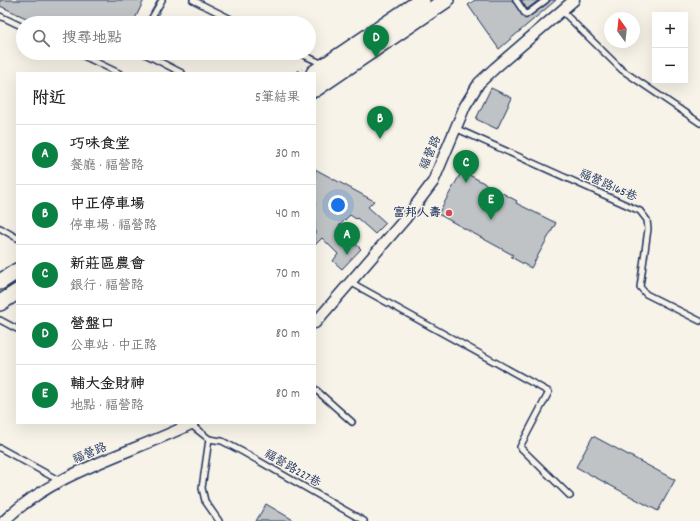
<!DOCTYPE html>
<html lang="zh-TW">
<head>
<meta charset="utf-8">
<style>
	:root { --surface:#fff; --page:#f2f2f2; --text:#222; --muted:#767676; --line:#e0e0e0; --accent:#0b8043 }
	body { margin:0; font-family:Dekko,"LXGW WenKai TC",sans-serif; background:var(--page); color:var(--text) }
	.controls { position:absolute; right:12px; top:12px; display:grid; overflow:hidden; border-radius:0px; box-shadow:0 4px 16px #0002 }
	.controls button { width:36px; height:36px; display:grid; place-items:center; padding:0; border:0; border-bottom:1px solid var(--line); background:var(--surface); color:var(--text); font:20px sans-serif }
	.compass { position:absolute; left:604px; top:12px; width:36px; height:36px; border-radius:50%; background:var(--surface); box-shadow:0 4px 16px #0002; rotate:345deg }
	.you { position:absolute; left:338px; top:205px; width:14px; height:14px; margin:-10px; border:3px solid #fff; border-radius:50%; background:#1a73e8; box-shadow:0 0 0 6px #1a73e833 }
	.badge { display:grid; place-items:center; width:26px; height:26px; border-radius:50%; background:var(--accent); color:#fff; font-size:13px; font-weight:700 }
	.pin { position:absolute; translate:-50% -33px; filter:drop-shadow(0 1px 2px #0008) }
	.pin::after { content:''; position:absolute; top:21px; width:14px; height:12px; background:inherit; clip-path:polygon(0 0,100% 0,50% 100%) }
	.list { margin:0; padding:0; list-style:none }
	h2 { display:flex; justify-content:space-between; align-items:center; height:52px; margin:0; padding:0 16px; font-size:17px }
	h2 small { font-size:13px; font-weight:400; color:var(--muted) }
	.list li { display:grid; grid-template-columns:26px 1fr auto; gap:12px; align-items:center; box-sizing:border-box; height:60px; padding:0 16px; border-top:1px solid var(--line) }
	.list b { display:block; font-size:15px; white-space:nowrap }
	.list p { margin:0; font-size:13px; white-space:nowrap; color:var(--muted) }
	.list em { font-size:13px; font-style:normal; color:var(--muted) }
	.icon { flex:none; width:22px; height:22px; fill:none; stroke:currentColor; stroke-width:2; stroke-linecap:round; stroke-linejoin:round }
	.map { position:relative; flex:none; width:700px; height:521px; overflow:hidden }
	.search { position:absolute; background:var(--surface); box-shadow:0 4px 16px #0002; left:16px; top:16px; width:300px; height:44px; display:flex; align-items:center; gap:10px; box-sizing:border-box; padding:0 14px; border-radius:22px; color:var(--muted); font-size:15px }
	.panel { position:absolute; background:var(--surface); box-shadow:0 4px 16px #0002; left:16px; top:72px; width:300px; height:352px; border-radius:0px }
	.map>svg:first-child { display:block }
	.building { fill:#c0c3c5; stroke:#1b2f5e }
	.lines { fill:none; stroke-linecap:round; stroke-linejoin:round }
	.service-casing { stroke:#1b2f5e; stroke-width:8 }
	.minor-casing { stroke:#1b2f5e; stroke-width:13 }
	.primary-casing { stroke:#1b2f5e; stroke-width:18 }
	.path { stroke:#1b2f5e; stroke-width:2; stroke-dasharray:4 3; stroke-linecap:butt }
	.service { stroke:#f7f3e8; stroke-width:5 }
	.minor { stroke:#f7f3e8; stroke-width:10 }
	.primary { stroke:#f7f3e8; stroke-width:15 }
	.poi-dot { fill:#d1495b; stroke:#f7f3e8; stroke-width:1.5 }
	.labels { text-anchor:middle; dominant-baseline:central; stroke-width:3; stroke-linejoin:round; paint-order:stroke }
	.street-label { font-size:12px; fill:#1b2f5e; stroke:#f7f3e8 }
	.poi-label { font-size:12px; font-weight:bold; fill:#1b2f5e; stroke:#f7f3e8; text-anchor:end }
</style>
</head>
<body>
<div class="map">
<svg width="700" height="521" viewBox="0 0 700 521">
	<rect width="100%" height="100%" fill="#f7f3e8"/>
	<filter id="ink" filterUnits="userSpaceOnUse"><feTurbulence type="fractalNoise" baseFrequency=".025" numOctaves="2"/><feDisplacementMap in="SourceGraphic" scale="8" xChannelSelector="R" yChannelSelector="G"/><feConvolveMatrix kernelMatrix="1 2 1 2 8 2 1 2 1" color-interpolation-filters="sRGB"/></filter>
	<g filter="url(#ink)">
		<g class="building">
			<polygon points="0,0 144,0 133,23 37,23 0,6"/>
			<polygon points="475,0 512,0 523,17 526,19 548,3 550,0 556,0 499,49 468,5"/>
			<polygon points="521,0 539,0 527,9"/>
			<polygon points="491,88 512,98 497,129 476,119"/>
			<polygon points="315,169 374,201 368,207 386,223 375,234 357,218 356,219 350,215 338,227 361,249 342,269 333,261 338,254 322,238 315,245"/>
			<polygon points="462,171 517,201 516,203 556,223 531,268 511,257 513,255 438,214"/>
			<polygon points="593,436 675,480 658,511 576,467"/>
			<polygon points="266,504 295,521 256,521"/>
		</g>
		<g class="lines">
			<g class="service-casing">
				<g id="service">
					<polyline points="193,0 239,23"/>
					<polyline points="516,0 526,15 546,0"/>
					<polyline points="562,11 622,70 700,123"/>
					<polyline points="0,16 23,27"/>
					<polyline points="149,23 162,0"/>
					<polyline points="77,53 119,73"/>
					<polyline points="143,53 182,73"/>
					<polyline points="299,53 323,64"/>
					<polyline points="455,128 640,211 647,220 648,229 640,287 646,294 700,321"/>
					<polyline points="0,228 17,238"/>
					<polyline points="350,282 549,392 520,447 570,496"/>
					<polyline points="0,320 17,329"/>
					<polyline points="315,389 352,422"/>
					<polyline points="190,424 209,439 202,488 205,501 219,521"/>
					<polyline points="209,439 222,441 243,452 364,521"/>
					<polyline points="0,448 60,481"/>
				</g>
			</g>
			<g class="minor-casing">
				<g id="minor">
					<polyline points="315,323 405,219 433,182 465,106 479,83 495,68 574,0"/>
					<path d="M4,521C55,471 130,454 193,423"/>
				</g>
			</g>
			<g class="primary-casing">
				<g id="primary">
					<polyline points="314,73 422,0"/>
					<polyline points="315,89 446,0"/>
					<polyline points="0,282 17,271"/>
					<polyline points="0,303 17,292"/>
				</g>
			</g>
			<polyline class="path" points="296,73 302,69"/>
			<use href="#service" class="service"/>
			<use href="#minor" class="minor"/>
			<use href="#primary" class="primary"/>
		</g>
	</g>
	<circle class="poi-dot" cx="449" cy="213" r="4"/>
	<g class="labels">
		<g class="street-label">
			<text transform="translate(431 153) rotate(-67)">福營路</text>
			<text transform="translate(608 186) rotate(24)">福營路165巷</text>
			<text transform="translate(90 454) rotate(-23)">福營路</text>
			<text transform="translate(292 469) rotate(30)">福營路227巷</text>
		</g>
		<g class="poi-label">
			<text x="441" y="213">富邦人壽</text>
		</g>
	</g>
</svg>
<div class="controls">
<button>+</button>
<button>−</button>
</div>
<svg class="compass" viewBox="-18 -18 36 36"><path d="M0-13l5 13h-10z" fill="#e53935"/><path d="M0 13l5-13h-10z" fill="#767676"/></svg>
<div class="you"></div>
<div class="pin badge" style="left:347px;top:255px">A</div>
<div class="pin badge" style="left:380px;top:139px">B</div>
<div class="pin badge" style="left:466px;top:183px">C</div>
<div class="pin badge" style="left:376px;top:58px">D</div>
<div class="pin badge" style="left:491px;top:220px">E</div>
<div class="search"><svg class="icon" aria-label="search" viewBox="0 0 24 24"><circle cx="10" cy="10" r="6"/><path d="M15 15l6 6"/></svg>搜尋地點</div>
<section class="panel">
<h2>附近<small>5筆結果</small></h2>
<ul class="list">
<li><span class="badge">A</span><div><b>巧味食堂</b><p>餐廳 · 福營路</p></div><em>30 m</em></li>
<li><span class="badge">B</span><div><b>中正停車場</b><p>停車場 · 福營路</p></div><em>40 m</em></li>
<li><span class="badge">C</span><div><b>新莊區農會</b><p>銀行 · 福營路</p></div><em>70 m</em></li>
<li><span class="badge">D</span><div><b>營盤口</b><p>公車站 · 中正路</p></div><em>80 m</em></li>
<li><span class="badge">E</span><div><b>輔大金財神</b><p>地點 · 福營路</p></div><em>80 m</em></li>
</ul>
</section>
</div>
</body>
</html>
